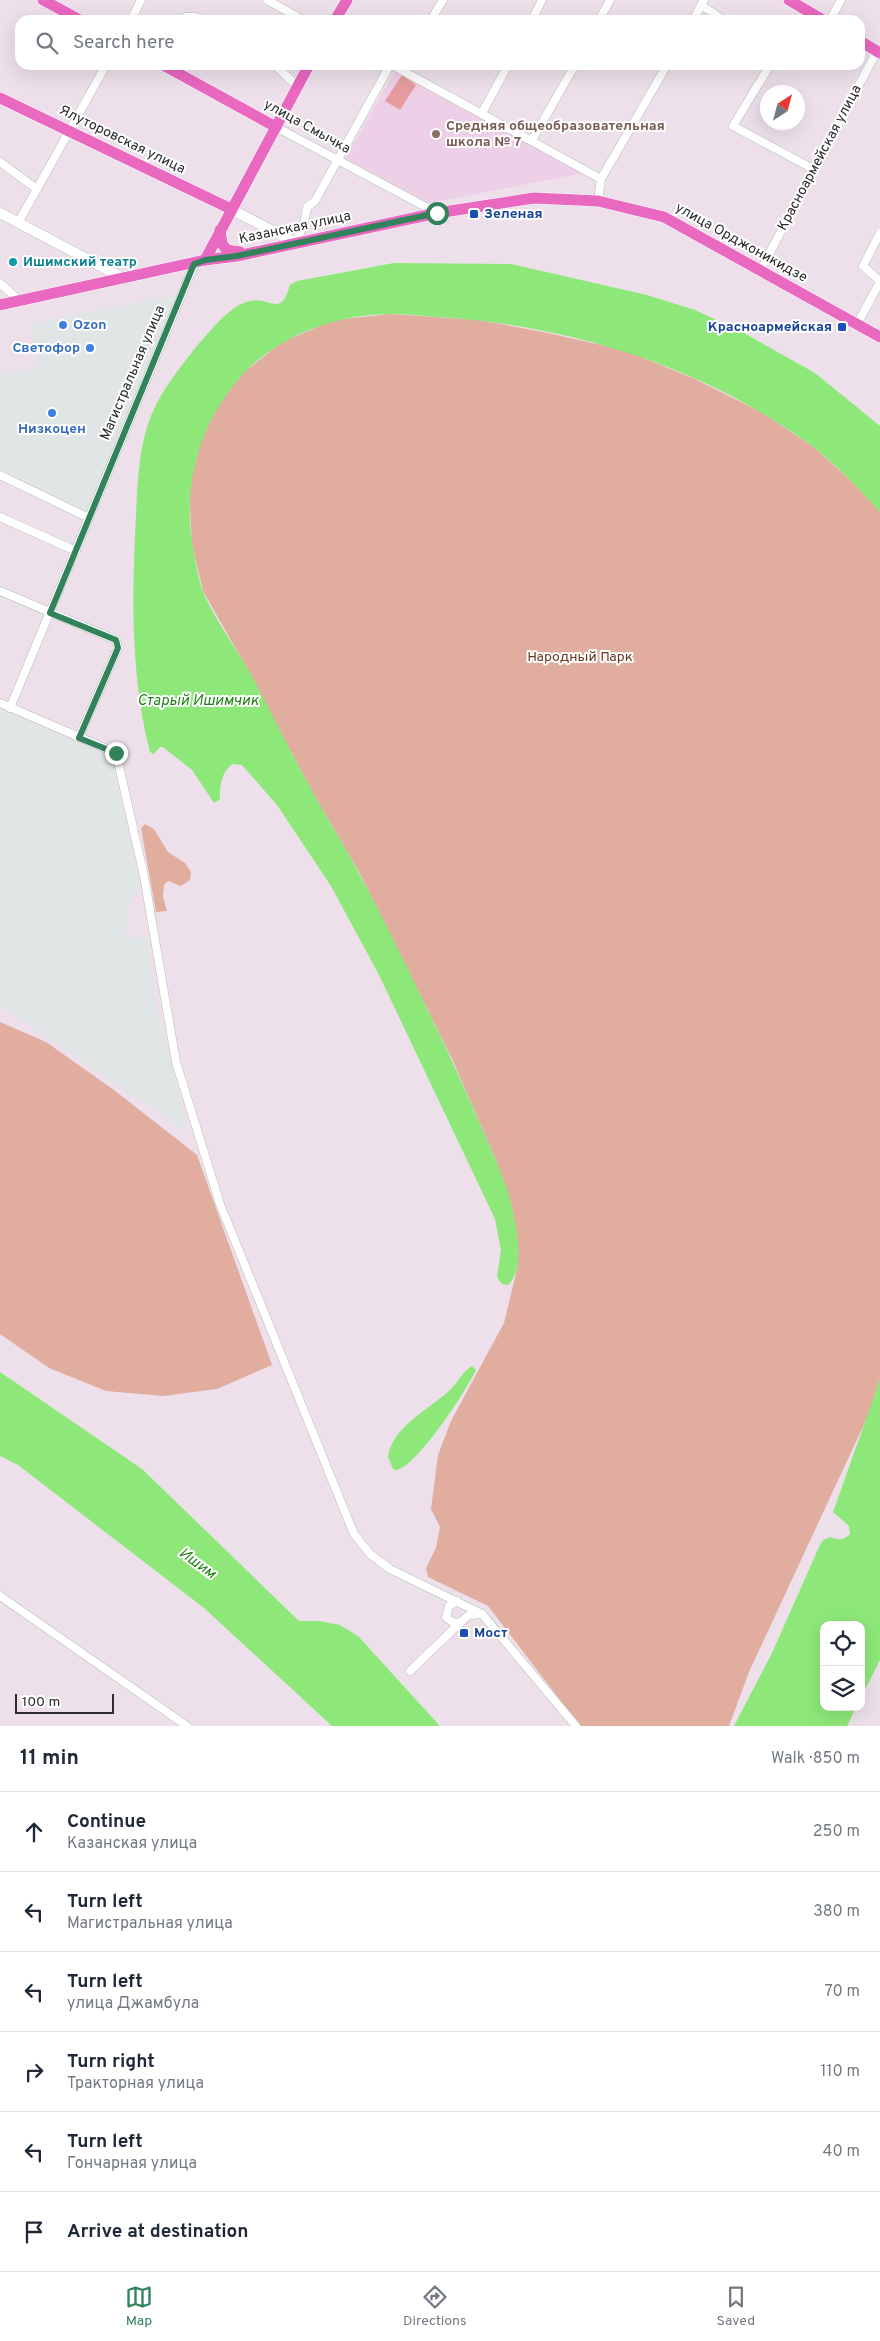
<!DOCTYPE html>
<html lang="en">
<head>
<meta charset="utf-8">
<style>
	:root { --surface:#fff; --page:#f2f2f3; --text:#1f2937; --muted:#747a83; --line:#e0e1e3; --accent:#32835b }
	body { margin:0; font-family:Overpass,sans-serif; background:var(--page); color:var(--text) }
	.controls { position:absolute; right:15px; bottom:15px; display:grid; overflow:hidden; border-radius:10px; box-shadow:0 5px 20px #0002 }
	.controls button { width:45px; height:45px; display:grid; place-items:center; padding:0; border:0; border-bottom:1px solid var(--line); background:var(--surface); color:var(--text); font:25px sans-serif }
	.compass { position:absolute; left:760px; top:85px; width:45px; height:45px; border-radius:50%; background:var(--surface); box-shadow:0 5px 20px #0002; rotate:36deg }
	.scale { position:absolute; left:15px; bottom:12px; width:99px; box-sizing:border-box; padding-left:5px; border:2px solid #2c2c2c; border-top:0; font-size:14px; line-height:18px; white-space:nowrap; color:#2c2c2c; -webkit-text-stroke:4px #fff; paint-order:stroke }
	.stop { position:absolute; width:15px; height:15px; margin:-11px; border:4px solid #32835b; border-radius:50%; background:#fff }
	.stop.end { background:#32835b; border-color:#fff; box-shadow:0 1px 5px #0008 }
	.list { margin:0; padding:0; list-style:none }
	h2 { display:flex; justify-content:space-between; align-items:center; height:65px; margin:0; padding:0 20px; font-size:21px }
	h2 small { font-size:16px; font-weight:400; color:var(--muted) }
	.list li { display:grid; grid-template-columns:32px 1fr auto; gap:15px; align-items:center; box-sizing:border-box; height:80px; padding:0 20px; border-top:1px solid var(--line) }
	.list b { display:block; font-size:19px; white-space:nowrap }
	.list p { margin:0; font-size:16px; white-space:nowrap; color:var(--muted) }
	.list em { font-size:16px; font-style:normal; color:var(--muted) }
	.icon { flex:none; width:28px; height:28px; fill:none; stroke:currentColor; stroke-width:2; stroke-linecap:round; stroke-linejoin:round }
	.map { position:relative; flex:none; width:880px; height:1726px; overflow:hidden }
	.search { position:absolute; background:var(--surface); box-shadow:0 5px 20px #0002; left:15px; right:15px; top:15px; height:55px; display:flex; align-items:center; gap:12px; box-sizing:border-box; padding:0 18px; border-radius:15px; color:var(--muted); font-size:19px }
	.sheet { height:545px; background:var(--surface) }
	nav { display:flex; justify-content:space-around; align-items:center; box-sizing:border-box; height:70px; border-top:1px solid var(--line); background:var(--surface); font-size:14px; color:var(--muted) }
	nav a { display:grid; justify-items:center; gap:2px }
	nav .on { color:var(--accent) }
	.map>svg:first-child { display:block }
	.industrial { fill:#dfe6e5 }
	.education { fill:#edd0e7 }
	.green { fill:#e0ad9f }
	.pitch { fill:#e69c9e }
	.water { fill:#8de879 }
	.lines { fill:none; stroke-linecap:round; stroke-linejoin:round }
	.street-casing { stroke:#b3bfb7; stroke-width:9 }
	.secondary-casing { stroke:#b3bfb7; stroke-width:11 }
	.primary-casing { stroke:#fff; stroke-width:12 }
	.street { stroke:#fff; stroke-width:8 }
	.secondary { stroke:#fff; stroke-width:10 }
	.primary { stroke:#e968c0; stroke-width:11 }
	.route { stroke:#32835b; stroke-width:6 }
	.education-dot { fill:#8d6e63; stroke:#fff; stroke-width:2 }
	.transit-dot { fill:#1a4fb4; stroke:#fff; stroke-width:2 }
	.culture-dot { fill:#0f9aa8; stroke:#fff; stroke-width:2 }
	.shop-dot { fill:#3f7fe0; stroke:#fff; stroke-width:2 }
	.labels { text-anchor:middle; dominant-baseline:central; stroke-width:4; stroke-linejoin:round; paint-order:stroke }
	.education-label { font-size:14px; font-weight:bold; fill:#785e54; stroke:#fff; text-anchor:start }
	.street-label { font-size:14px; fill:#2c2c2c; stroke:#fff }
	.transit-label { font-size:14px; font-weight:bold; fill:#164399; stroke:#fff; text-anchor:start }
	.culture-label { font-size:14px; font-weight:bold; fill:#0d838f; stroke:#fff; text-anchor:start }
	.shop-label { font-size:14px; font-weight:bold; fill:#366cbe; stroke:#fff; text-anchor:start }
	.park-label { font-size:14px; fill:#66381f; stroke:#fff }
	.water-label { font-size:15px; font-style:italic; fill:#208314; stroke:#fff }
</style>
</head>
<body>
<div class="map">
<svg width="880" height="1726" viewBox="0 0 880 1726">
	<rect width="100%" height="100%" fill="#ede0eb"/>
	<g class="industrial">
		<polygon points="178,294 87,510 0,468 0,375 39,367 30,324"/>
		<polygon points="0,710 111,757 141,892 131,898 125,937 146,938 156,1005 188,1132 0,1006"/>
	</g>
	<polygon class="education" points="395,71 584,173 429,203 345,159"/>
	<g class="green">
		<polygon points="390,314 479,320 543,332 624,350 695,379 763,413 815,448 858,487 880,512 880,1380 867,1418 749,1672 729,1726 580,1726 488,1606 428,1577 426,1568 436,1548 440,1527 431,1509 438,1455 451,1421 504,1323 517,1269 517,1244 497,1163 453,1061 359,872 310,788 250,674 203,591 192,545 189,488 201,441 217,406 243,373 282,342 334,320"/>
		<polygon points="145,824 154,829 168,852 185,863 191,872 190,880 181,886 168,881 164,885 163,897 167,911 156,912 141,828"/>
		<polygon points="0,1022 46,1042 114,1090 197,1155 272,1365 217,1389 163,1396 106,1391 49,1368 0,1334"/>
	</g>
	<polygon class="pitch" points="402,75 416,85 400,110 385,101"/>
	<g class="water">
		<path d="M394,263L511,264L647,295L695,310L744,333L815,373L880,426V512C859,489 837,465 812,446C709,370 579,328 452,318C432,317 412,314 392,314C333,314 270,338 233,386C197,432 183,488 193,547C195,560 198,576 202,589C211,613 235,647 249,671C270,709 288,748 309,785C325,816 344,844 360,875C386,923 409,972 433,1021C451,1057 467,1094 483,1131C494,1156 507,1184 513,1211C517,1232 525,1270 508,1285L502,1284L497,1277L501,1250L495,1219L379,975L331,886L277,805L242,765L233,764C221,772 220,785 220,799L214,803L192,770L163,747H160L154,754L150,752C130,675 132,593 136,514C138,477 139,437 157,403C168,382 194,348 211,330C221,319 235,304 250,301C271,296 280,319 290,285L297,281Z"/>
		<path d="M472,1366L476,1370C466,1391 418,1465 397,1470L393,1469L388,1457C392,1426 430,1409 451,1389C458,1382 463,1371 472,1366Z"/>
		<polygon points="0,1372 142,1469 299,1621 319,1621 340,1625 358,1636 440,1726 332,1726 204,1608 18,1465 0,1456"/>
		<path d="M880,1380V1660L861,1697V1625H824V1707H856L847,1726H734L772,1653L819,1547L823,1540L830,1537C838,1540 843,1541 850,1534L849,1526L833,1512Z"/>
	</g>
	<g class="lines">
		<g class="street-casing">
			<g id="street">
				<polyline points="267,0 303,20"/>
				<polyline points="701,5 724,20"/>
				<polyline points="131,20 141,0"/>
				<polyline points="182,20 185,17 196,17 201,20"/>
				<polyline points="431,20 443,0"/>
				<polyline points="532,20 542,0"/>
				<polyline points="599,20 610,0"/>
				<polyline points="693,20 704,0"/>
				<polyline points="830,20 841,0"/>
				<polyline points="275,65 297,86"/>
				<polyline points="392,65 601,179 598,201"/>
				<polyline points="770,65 733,126 815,170"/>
				<polyline points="482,113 508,65"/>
				<polyline points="276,127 437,213"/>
				<polyline points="532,140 575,65"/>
				<polyline points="0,162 37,189"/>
				<polyline points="601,179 667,65"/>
				<polyline points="18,223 106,65"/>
				<polyline points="880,233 863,266 880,281"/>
				<polyline points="296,243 304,223 307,207 315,201 390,65"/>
				<polyline points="760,271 877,51"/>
				<polyline points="0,283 20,301"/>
				<polyline points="857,324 880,282"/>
				<polyline points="0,475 89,518"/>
				<polyline points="0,517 76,551"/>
				<polyline points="0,591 116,640 118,648 79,737"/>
				<polyline points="0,703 116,753 144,876 176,1062 220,1204 354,1534 370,1554 390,1569 482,1614 576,1726"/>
				<polyline points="10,708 194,265 199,262"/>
				<polyline points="0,1596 187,1726"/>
				<polyline points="457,1601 449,1606 446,1617 452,1622 460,1623"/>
				<polyline points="410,1671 463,1620 469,1615 482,1614"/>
			</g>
		</g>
		<g class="secondary-casing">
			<g id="secondary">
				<polyline points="231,209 296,243"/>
				<polyline points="0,213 125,279"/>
			</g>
		</g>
		<g class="primary-casing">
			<g id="primary">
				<polyline points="43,0 80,20"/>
				<polyline points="789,0 823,20"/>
				<polyline points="335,20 347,0"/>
				<polyline points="860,41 880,53"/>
				<polyline points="163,65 276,127"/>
				<polyline points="0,98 231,209"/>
				<polyline points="220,230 222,244 227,250 240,252"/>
				<polyline points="205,260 309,65"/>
				<polyline points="0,305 205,260 237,256 437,213 534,198 598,201 664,217 880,337"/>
			</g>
		</g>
		<use href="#street" class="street"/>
		<use href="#secondary" class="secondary"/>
		<use href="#primary" class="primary"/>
	</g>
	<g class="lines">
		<polyline class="route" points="116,753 79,738 118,648 116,640 50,613 194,264 205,260 237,256 437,213"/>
	</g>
	<circle class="education-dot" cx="436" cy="134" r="5"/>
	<g class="transit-dot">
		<rect x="469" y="209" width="10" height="10" rx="2.5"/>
		<rect x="837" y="322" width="10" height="10" rx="2.5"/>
		<rect x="459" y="1628" width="10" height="10" rx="2.5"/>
	</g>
	<circle class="culture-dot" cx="13" cy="262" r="5"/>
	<g class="shop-dot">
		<circle cx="63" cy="325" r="5"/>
		<circle cx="90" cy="348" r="5"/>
		<circle cx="52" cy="413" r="5"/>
	</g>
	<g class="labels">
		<g class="education-label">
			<text x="446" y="126">Средняя общеобразовательная<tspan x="446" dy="16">школа № 7</tspan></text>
		</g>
		<g class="street-label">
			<text transform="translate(307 127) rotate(29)">улица Смычка</text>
			<text transform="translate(122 140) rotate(26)">Ялуторовская улица</text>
			<text transform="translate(820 158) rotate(-62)">Красноармейская улица</text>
			<text transform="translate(295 228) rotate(-12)">Казанская улица</text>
			<text transform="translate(741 243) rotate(29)">улица Орджоникидзе</text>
			<text transform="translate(133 373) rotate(-67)">Магистральная улица</text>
		</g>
		<g class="transit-label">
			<text x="484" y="214">Зеленая</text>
			<text x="832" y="327" text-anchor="end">Красноармейская</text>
			<text x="474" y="1633">Мост</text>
		</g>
		<g class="culture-label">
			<text x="23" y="262">Ишимский театр</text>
		</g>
		<g class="shop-label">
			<text x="73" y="325">Ozon</text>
			<text x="80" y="348" text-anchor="end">Светофор</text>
			<text x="52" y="429" text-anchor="middle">Низкоцен</text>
		</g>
		<g class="park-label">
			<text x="580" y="657">Народный Парк</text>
		</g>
		<g class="water-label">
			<text x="198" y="701">Старый Ишимчик</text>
			<text transform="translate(197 1564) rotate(36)">Ишим</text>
		</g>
	</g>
</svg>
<div class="controls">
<button><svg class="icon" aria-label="locate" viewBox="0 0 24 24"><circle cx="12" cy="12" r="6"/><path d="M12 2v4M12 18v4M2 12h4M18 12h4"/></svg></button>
<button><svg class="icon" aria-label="layers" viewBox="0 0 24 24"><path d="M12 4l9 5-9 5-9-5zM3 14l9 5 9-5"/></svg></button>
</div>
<svg class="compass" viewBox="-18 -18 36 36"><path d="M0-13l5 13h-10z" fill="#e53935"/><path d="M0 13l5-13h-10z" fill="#747a83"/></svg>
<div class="scale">100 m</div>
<div class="stop" style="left:437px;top:213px"></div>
<div class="stop end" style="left:116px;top:753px"></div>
<div class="search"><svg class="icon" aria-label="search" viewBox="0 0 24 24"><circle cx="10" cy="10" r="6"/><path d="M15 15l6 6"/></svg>Search here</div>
</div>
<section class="sheet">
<h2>11 min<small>Walk · 850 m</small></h2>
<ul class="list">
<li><svg class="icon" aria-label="ahead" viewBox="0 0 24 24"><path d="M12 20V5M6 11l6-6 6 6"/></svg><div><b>Continue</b><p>Казанская улица</p></div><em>250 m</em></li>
<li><svg class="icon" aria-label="left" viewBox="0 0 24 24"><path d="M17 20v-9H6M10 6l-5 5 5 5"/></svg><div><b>Turn left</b><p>Магистральная улица</p></div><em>380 m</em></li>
<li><svg class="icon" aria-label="left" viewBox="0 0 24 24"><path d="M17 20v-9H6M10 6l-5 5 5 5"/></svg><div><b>Turn left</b><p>улица Джамбула</p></div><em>70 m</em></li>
<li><svg class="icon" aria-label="right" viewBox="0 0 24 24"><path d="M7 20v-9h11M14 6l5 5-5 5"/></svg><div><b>Turn right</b><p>Тракторная улица</p></div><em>110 m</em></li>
<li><svg class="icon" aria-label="left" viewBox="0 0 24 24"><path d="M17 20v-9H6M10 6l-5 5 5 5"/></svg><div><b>Turn left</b><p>Гончарная улица</p></div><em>40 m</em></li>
<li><svg class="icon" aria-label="arrive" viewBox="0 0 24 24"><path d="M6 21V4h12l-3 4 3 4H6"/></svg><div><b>Arrive at destination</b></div></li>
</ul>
</section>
<nav>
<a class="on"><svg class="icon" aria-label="map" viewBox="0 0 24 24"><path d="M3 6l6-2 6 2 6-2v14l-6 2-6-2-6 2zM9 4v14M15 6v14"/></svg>Map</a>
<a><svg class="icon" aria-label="directions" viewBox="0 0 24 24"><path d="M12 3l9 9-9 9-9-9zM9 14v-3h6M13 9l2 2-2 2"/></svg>Directions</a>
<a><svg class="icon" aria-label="saved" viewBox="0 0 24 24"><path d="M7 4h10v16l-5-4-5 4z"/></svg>Saved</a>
</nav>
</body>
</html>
